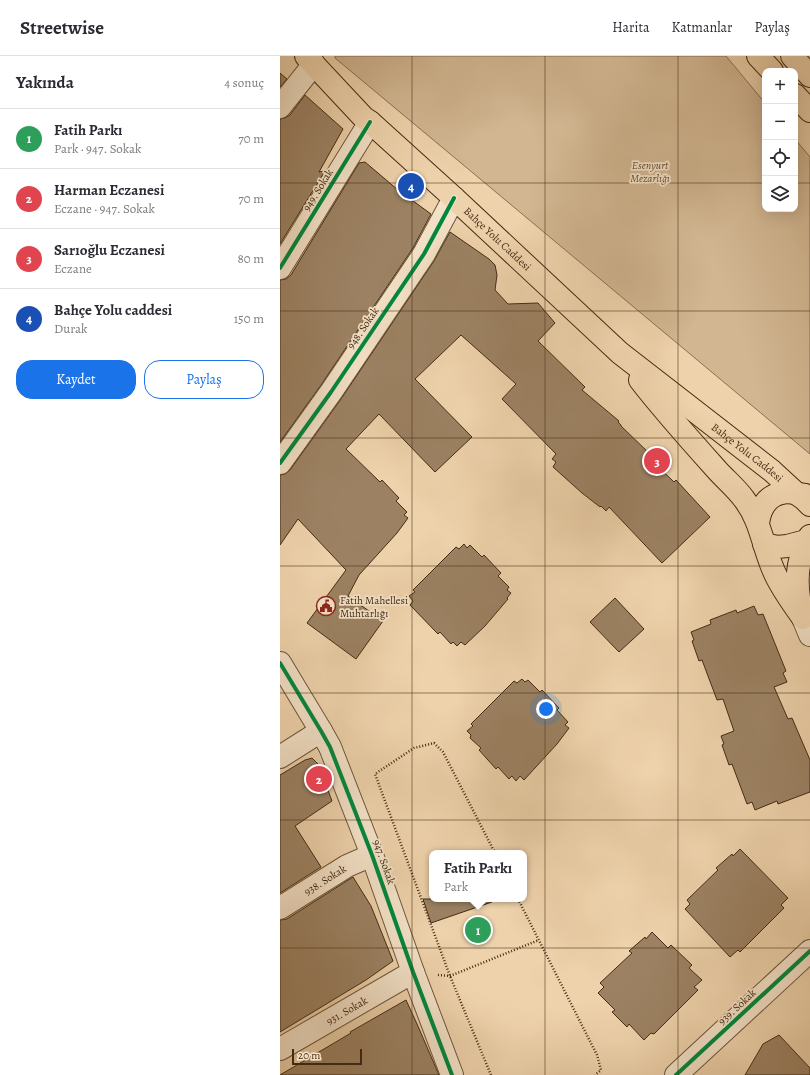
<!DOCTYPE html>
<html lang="tr">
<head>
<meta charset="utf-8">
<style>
	:root { --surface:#fff; --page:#f2f2f3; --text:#2b2b33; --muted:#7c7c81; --line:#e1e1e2; --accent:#1a73e8 }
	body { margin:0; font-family:Alegreya,serif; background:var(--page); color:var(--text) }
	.controls { position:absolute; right:12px; top:12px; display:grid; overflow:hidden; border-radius:8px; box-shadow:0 4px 16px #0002 }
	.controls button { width:36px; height:36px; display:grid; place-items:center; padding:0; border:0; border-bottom:1px solid var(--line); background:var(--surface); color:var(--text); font:20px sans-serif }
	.scale { position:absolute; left:12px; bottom:10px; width:70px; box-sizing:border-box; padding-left:4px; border:2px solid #442c14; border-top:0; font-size:11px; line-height:14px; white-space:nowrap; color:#442c14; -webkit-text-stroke:3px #f4e2c8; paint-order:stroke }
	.you { position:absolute; left:266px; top:653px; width:14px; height:14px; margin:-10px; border:3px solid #fff; border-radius:50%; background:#1a73e8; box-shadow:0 0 0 6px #1a73e833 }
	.badge { display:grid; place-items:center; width:26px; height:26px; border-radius:50%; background:var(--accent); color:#fff; font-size:13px; font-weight:700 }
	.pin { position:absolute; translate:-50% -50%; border:2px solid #fff; box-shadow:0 1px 4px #0006 }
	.popup { position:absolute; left:149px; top:794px; width:98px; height:52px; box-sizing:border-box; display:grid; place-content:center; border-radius:8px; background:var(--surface); filter:drop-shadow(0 1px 3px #0005); font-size:13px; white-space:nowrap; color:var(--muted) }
	.popup b { font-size:15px; color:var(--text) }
	.popup::after { content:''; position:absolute; left:50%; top:100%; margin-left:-8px; border:8px solid transparent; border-top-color:var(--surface) }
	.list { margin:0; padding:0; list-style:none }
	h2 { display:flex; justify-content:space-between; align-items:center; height:52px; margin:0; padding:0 16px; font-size:17px }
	h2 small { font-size:13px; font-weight:400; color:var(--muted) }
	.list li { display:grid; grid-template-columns:26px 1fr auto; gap:12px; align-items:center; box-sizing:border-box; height:60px; padding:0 16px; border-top:1px solid var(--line) }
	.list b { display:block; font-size:15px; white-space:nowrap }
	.list p { margin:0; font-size:13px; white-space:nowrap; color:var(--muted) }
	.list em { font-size:13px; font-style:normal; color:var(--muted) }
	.actions { display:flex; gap:8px; padding:12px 16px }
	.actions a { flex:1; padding:9px 0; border:1px solid var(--accent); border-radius:16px; text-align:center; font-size:14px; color:var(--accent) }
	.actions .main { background:var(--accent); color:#fff }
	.icon { flex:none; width:22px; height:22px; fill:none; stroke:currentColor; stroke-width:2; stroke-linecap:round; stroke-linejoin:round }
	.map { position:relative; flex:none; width:530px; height:1019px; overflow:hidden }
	header { display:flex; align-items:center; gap:24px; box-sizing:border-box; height:56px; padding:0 20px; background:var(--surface); border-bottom:1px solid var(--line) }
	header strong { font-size:19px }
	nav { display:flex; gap:22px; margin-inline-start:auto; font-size:14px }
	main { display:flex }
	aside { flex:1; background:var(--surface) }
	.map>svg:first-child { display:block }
	.green { fill:#d1b691; stroke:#8a7152 }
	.building { fill:#9c8263; stroke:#442c14 }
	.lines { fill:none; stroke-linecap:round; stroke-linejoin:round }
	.minor-casing { stroke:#6e563a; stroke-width:24 }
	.major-casing { stroke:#442c14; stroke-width:24 }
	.highway-casing { stroke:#442c14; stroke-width:24 }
	.path { stroke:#442c14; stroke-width:2.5; stroke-dasharray:1 2; stroke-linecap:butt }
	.minor { stroke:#f4e2c8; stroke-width:22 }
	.major { stroke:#eed2ab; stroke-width:22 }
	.highway { stroke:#eed2ab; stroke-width:22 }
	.cycleway-casing { stroke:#f4e2c8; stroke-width:6 }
	.cycleway { stroke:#00873e; stroke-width:4 }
	.grid { fill:none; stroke:#442c14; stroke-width:1; stroke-opacity:0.55 }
	.labels { text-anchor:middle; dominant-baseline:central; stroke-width:3.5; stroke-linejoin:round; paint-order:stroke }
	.park-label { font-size:11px; font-style:italic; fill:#60482d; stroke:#f4e2c8 }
	.street-label { font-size:11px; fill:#442c14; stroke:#f4e2c8 }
	.poi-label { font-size:11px; fill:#442c14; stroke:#f4e2c8; text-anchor:start }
</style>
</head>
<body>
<header>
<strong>Streetwise</strong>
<nav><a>Harita</a><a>Katmanlar</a><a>Paylaş</a></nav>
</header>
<main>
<aside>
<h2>Yakında<small>4 sonuç</small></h2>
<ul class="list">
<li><span class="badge" style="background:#2e9e5b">1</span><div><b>Fatih Parkı</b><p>Park · 947. Sokak</p></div><em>70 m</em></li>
<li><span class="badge" style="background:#e0444e">2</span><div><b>Harman Eczanesi</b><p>Eczane · 947. Sokak</p></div><em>70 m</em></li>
<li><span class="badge" style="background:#e0444e">3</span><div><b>Sarıoğlu Eczanesi</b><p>Eczane</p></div><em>80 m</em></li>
<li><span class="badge" style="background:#1a4fb4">4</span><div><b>Bahçe Yolu caddesi</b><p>Durak</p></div><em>150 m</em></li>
</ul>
<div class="actions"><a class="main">Kaydet</a><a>Paylaş</a></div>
</aside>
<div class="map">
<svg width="530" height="1019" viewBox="0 0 530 1019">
	<rect width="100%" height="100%" fill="#eed2ab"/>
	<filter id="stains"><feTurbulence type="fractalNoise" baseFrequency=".005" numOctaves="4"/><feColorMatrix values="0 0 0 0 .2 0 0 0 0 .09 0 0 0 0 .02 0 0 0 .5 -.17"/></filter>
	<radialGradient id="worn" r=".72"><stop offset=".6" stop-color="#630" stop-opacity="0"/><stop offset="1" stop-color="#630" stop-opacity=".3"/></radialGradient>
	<polygon class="green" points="55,0 446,0 485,47 485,153 515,153 515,83 530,101 530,398 55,2"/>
	<g class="building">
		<polygon points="0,17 7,23 0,31"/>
		<polygon points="25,39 63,73 39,116 45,115 0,188 0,63 5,62 10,59"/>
		<polygon points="85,106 118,134 151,158 133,192 41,329 0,386 0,224 6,223 11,219 79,107"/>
		<polygon points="170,176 209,203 215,209 217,219 215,234 228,248 258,247 275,267 258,285 305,331 302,334 339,365 338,366 341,369 341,370 371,399 369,402 394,426 396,424 430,461 382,507 329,451 326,455 321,450 320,451 302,437 273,411 276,406 272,403 276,398 222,343 236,328 181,279 135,323 192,381 155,416 99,358 66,393 100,426 102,424 119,442 116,445 127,456 124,459 128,462 117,477 79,519 68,540 103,565 76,603 27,567 66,514 18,463 0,489 0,419 5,418 10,414 61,343 154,205"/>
		<polygon points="184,488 187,492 190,489 202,501 204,499 221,517 218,520 229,531 227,534 231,537 227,542 228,543 205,570 185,589 181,586 177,590 173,586 171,588 160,576 158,578 130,549 133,545 129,540 135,536 133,534 176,491 179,493"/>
		<polygon points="335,542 364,573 339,596 310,566"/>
		<polygon points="474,550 478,559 483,558 506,615 503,617 507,626 494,631 508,663 512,662 530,704 530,736 498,748 497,745 475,754 472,746 467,748 452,708 449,709 442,689 444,688 441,680 454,675 443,643 437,644 422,604 419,605 412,585 414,584 411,576 431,568 430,564 456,554 457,557"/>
		<polygon points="242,623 245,626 248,624 260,636 262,634 279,652 277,654 288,666 285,669 289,672 277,688 244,724 240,720 236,725 232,720 229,723 218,711 216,713 199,694 201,692 190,682 191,679 187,675 193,670 191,668 234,625 237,627"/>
		<polygon points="32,702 38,708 52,745 15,770 41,811 0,837 0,719 25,704"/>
		<polygon points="460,793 508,842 501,849 504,852 460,896 458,894 450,901 405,853 410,848 407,844 438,814 436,812 452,798 453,800"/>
		<polygon points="73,821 91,850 113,905 86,924 0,976 0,864 7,863"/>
		<polygon points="143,843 212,843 212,846 151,867"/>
		<polygon points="372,876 388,892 391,889 412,909 409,912 422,924 414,931 418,934 374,978 371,977 364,984 349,968 347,971 332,956 335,954 318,937 324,931 320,927 352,897 349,895 365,881 366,883"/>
		<polygon points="126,944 137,968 159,1019 0,1019 71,977 70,976"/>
		<polygon points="499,979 530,1012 530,1019 465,1019 483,988"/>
	</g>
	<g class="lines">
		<g class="minor-casing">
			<g id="minor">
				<polyline points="0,51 34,8"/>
				<polyline points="0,212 90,66"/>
				<polyline points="0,407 51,336 144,198 174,142"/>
				<polyline points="523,562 530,579"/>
				<polyline points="0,607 41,675 50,691 92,799 133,916 172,1019"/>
				<polyline points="0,701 41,675"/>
				<path id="s1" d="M0,852L67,810L92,799"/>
				<path id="s2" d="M0,993L133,916"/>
				<polyline points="396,1019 530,895"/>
			</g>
		</g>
		<g class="major-casing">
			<g id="major">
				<path id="s3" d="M26,0L84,62L90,66L174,142L340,297L492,415L517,438L524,443L530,449"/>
				<polyline points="512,0 530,20"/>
				<path d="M360,324C384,355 411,385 437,414C446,424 456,432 464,443C480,463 483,490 493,513C500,531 512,546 523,562"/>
				<path d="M478,467C480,453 486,440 502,437C509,435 518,438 525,439"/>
				<polyline points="484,488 497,491 507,490 526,485 530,480"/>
				<path d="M522,557C517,537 515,515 523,495C525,490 528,486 530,481"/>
			</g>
		</g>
		<g class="highway-casing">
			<g id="highway">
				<polyline points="478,0 492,15"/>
				<polyline points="515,39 530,55"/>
			</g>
		</g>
		<g class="path">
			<polyline points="238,843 317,999 321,1014 315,1019"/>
			<polyline points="158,919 170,920 259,884"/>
			<polyline points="211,1019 170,920 95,718 134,692 154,687 163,696 215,797"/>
		</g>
		<use href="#minor" class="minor"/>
		<use href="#major" class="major"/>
		<use href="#highway" class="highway"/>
		<g class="cycleway-casing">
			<g id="cycleway">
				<polyline points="0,212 90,66"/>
				<polyline points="0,407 51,336 144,198 174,142"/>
				<polyline points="0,607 41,675 50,691 92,799 133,916 172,1019"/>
				<polyline points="396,1019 530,895"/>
			</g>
		</g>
		<use href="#cycleway" class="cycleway"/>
	</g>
	<path class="grid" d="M132,0V1019M265,0V1019M398,0V1019M0,127H485M515,127H530M0,255H530M0,382H530M0,510H530M0,637H530M0,764H530M0,892H530"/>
	<defs>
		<g id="civic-ring" transform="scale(1)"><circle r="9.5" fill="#f4e2c8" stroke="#8f2418" stroke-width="1.5"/><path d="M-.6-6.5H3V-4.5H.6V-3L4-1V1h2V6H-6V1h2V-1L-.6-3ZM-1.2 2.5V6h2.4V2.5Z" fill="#8f2418"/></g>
	</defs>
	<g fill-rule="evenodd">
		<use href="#civic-ring" x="46" y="550"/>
	</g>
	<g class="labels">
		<g class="park-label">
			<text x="370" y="109">Esenyurt<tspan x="370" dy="13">Mezarlığı</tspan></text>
		</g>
		<g class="street-label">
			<text transform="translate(38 134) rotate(-58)">949. Sokak</text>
			<text stroke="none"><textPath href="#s3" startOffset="265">Bahçe Yolu Caddesi</textPath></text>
			<text transform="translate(83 272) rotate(-56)">948. Sokak</text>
			<text stroke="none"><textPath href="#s3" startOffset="594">Bahçe Yolu Caddesi</textPath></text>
			<text transform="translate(104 806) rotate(70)">947. Sokak</text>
			<text stroke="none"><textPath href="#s1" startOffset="53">938. Sokak</textPath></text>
			<text transform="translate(457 951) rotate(-43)">939. Sokak</text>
			<text stroke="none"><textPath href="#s2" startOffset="77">931. Sokak</textPath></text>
		</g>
		<g class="poi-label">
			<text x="60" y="544">Fatih Mahellesi<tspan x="60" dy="13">Muhtarlığı</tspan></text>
		</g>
	</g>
	<rect width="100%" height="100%" filter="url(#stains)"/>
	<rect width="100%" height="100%" fill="url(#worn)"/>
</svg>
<div class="controls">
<button>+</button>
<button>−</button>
<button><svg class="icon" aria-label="locate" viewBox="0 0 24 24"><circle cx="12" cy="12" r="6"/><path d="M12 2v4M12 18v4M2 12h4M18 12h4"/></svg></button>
<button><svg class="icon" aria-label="layers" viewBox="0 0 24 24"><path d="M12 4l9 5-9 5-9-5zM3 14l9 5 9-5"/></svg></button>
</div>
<div class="scale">20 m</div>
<div class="you"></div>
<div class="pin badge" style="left:198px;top:874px;background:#2e9e5b">1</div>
<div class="popup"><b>Fatih Parkı</b>Park</div>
<div class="pin badge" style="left:39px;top:723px;background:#e0444e">2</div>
<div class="pin badge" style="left:377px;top:405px;background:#e0444e">3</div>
<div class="pin badge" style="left:131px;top:130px;background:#1a4fb4">4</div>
</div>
</main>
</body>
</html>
